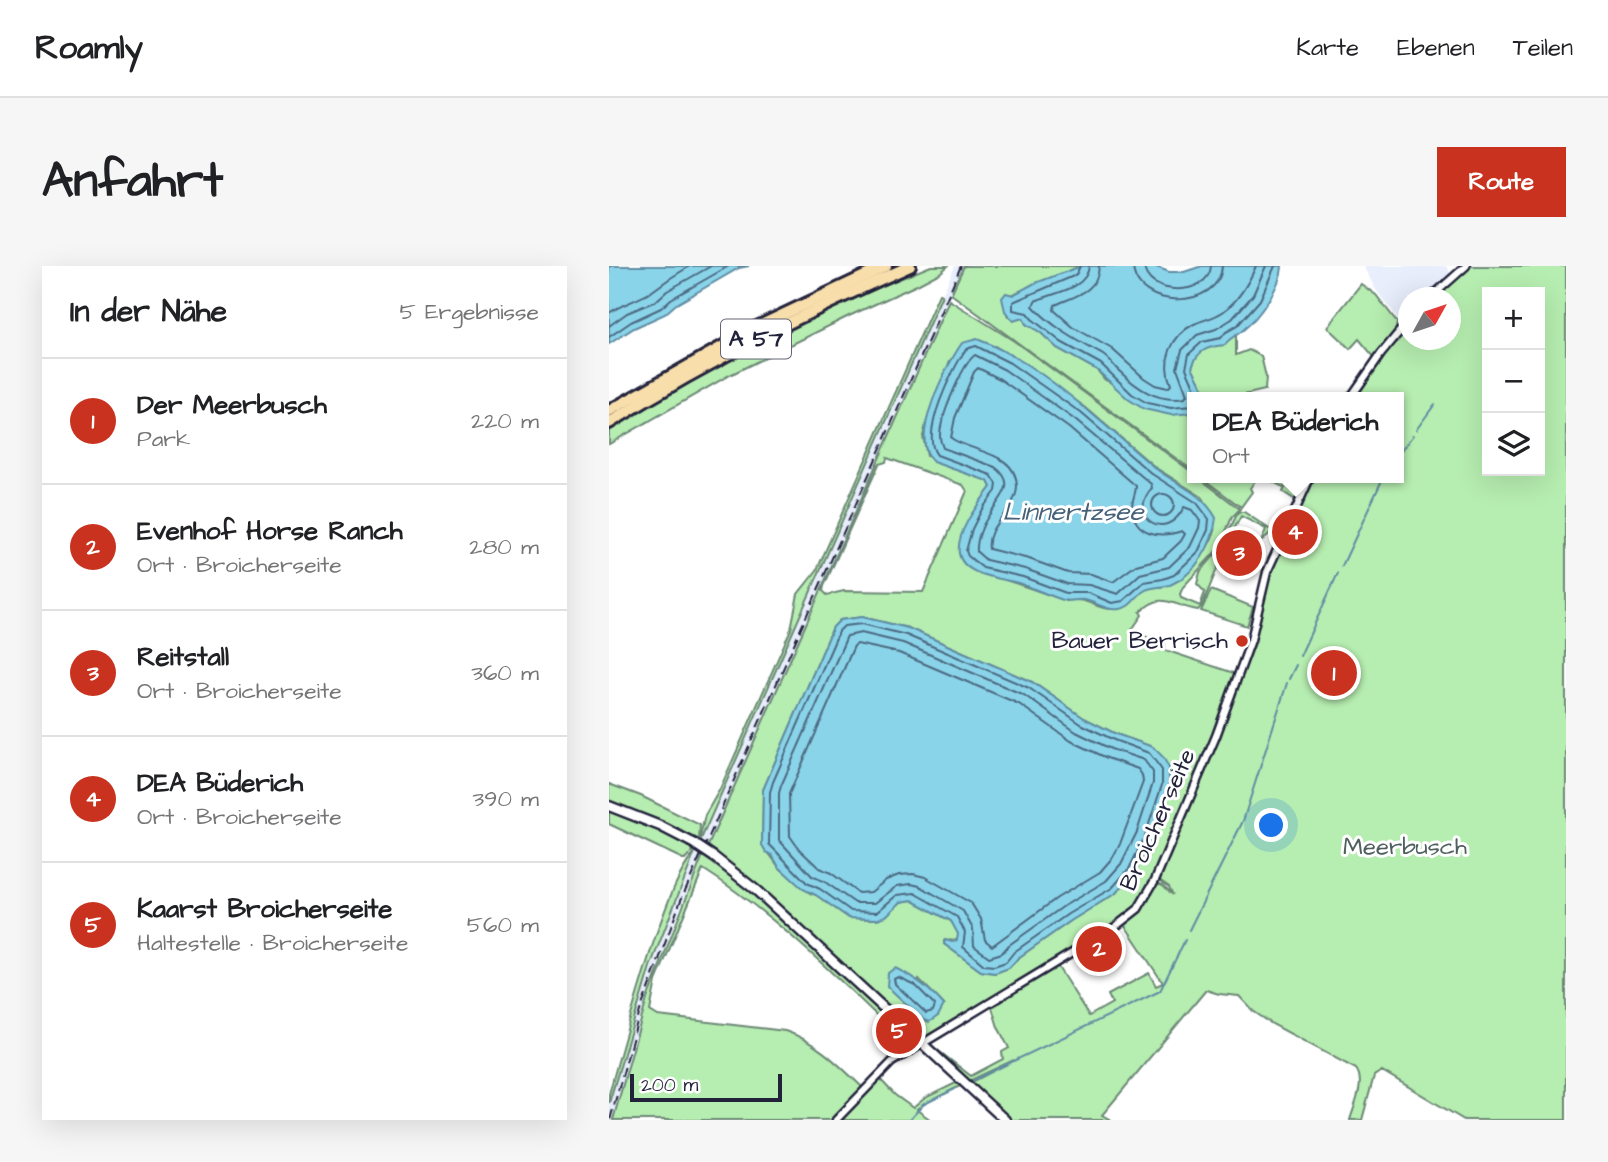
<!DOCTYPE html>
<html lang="de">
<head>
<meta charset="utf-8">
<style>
	:root { --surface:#fff; --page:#f6f6f6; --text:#202124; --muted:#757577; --line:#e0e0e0; --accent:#c8321e }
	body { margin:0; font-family:"Architects Daughter",sans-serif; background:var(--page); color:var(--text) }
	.controls { position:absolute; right:21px; top:21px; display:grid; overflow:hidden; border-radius:0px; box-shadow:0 7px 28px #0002 }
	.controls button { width:63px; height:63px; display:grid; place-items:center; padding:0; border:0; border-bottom:2px solid var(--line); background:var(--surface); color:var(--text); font:35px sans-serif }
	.compass { position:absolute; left:789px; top:21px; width:63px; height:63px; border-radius:50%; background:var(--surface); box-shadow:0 7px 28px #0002; rotate:50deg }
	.scale { position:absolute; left:21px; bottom:18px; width:152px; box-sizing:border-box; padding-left:7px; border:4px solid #22223b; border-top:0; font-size:19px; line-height:24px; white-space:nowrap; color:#22223b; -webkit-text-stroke:5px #fff; paint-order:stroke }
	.you { position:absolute; left:663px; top:560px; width:24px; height:24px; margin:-18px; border:5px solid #fff; border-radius:50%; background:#1a73e8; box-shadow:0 0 0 10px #1a73e833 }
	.badge { display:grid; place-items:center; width:46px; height:46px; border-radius:50%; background:var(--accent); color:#fff; font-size:23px; font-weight:700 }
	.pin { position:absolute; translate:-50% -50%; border:4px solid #fff; box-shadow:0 2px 7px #0006 }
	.popup { position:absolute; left:578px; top:126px; width:217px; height:91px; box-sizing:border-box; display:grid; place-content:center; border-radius:0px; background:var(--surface); filter:drop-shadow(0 2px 5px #0005); font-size:23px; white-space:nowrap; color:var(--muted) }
	.popup b { font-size:26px; color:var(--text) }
	.popup::after { content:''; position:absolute; left:50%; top:100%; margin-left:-14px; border:14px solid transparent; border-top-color:var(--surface) }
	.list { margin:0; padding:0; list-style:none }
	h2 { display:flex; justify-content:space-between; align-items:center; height:91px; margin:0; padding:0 28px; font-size:30px }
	h2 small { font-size:23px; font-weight:400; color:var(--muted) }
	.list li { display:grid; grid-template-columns:46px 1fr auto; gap:21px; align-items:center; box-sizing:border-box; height:126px; padding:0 28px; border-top:2px solid var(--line) }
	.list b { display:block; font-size:26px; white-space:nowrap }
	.list p { margin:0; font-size:23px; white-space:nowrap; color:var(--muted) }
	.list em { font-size:23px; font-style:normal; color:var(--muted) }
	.icon { flex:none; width:38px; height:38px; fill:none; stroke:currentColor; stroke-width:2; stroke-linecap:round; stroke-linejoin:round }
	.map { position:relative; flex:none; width:957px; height:854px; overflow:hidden; border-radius:0px }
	header { display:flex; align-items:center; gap:42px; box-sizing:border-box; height:98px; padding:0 35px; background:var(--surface); border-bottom:2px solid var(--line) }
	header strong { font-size:33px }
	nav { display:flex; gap:38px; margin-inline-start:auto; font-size:24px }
	.intro { display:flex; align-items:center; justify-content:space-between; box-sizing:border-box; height:168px; padding:0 42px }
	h1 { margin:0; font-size:49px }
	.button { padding:18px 32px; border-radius:0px; background:var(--accent); color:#fff; font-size:24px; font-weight:700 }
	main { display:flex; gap:42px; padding:0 42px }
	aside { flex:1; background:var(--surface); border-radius:0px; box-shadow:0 7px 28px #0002 }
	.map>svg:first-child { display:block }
	.built { fill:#e8eefc }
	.green { fill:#b6edb0; stroke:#6c8876; stroke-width:2; fill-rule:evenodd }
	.water { fill:#8ad4ea; stroke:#608da4; stroke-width:2 }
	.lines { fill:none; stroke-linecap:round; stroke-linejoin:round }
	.shore { stroke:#4c6981; stroke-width:2 }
	.stream { stroke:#608da4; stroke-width:2 }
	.minor-casing { stroke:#22223b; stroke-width:11 }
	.secondary-casing { stroke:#22223b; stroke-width:13 }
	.motorway-casing { stroke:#22223b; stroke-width:16 }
	.minor { stroke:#fff; stroke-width:6 }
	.secondary { stroke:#fff; stroke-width:8 }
	.motorway { stroke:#f8deab; stroke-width:10 }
	.rail { stroke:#22223b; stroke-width:2; stroke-dasharray:10 5; stroke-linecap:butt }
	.secondary-bridge-casing { stroke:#22223b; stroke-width:13; stroke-linecap:butt }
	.secondary-bridge { stroke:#fff; stroke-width:8 }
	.poi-dot { fill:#c8321e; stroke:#fff; stroke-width:2.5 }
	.labels { text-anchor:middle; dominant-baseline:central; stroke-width:6; stroke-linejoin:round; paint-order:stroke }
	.shield { fill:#fff; stroke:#646476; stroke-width:2 }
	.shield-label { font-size:23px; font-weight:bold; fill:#22223b }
	.poi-label { font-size:24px; fill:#22223b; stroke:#fff; text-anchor:end }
	.street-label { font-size:24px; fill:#22223b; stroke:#fff }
	.park-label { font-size:24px; fill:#4e5f5e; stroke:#fff }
	.water-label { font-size:26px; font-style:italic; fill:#466078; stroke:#fff }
</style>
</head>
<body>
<header>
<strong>Roamly</strong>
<nav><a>Karte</a><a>Ebenen</a><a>Teilen</a></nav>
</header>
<div class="intro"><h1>Anfahrt</h1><a class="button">Route</a></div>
<main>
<aside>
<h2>In der Nähe<small>5 Ergebnisse</small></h2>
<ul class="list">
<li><span class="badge">1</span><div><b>Der Meerbusch</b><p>Park</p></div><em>220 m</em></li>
<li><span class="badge">2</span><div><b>Evenhof Horse Ranch</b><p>Ort · Broicherseite</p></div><em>280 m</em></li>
<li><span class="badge">3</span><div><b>Reitstall</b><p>Ort · Broicherseite</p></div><em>360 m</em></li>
<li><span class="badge">4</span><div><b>DEA Büderich</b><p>Ort · Broicherseite</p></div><em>390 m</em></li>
<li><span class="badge">5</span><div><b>Kaarst Broicherseite</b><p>Haltestelle · Broicherseite</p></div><em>560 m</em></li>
</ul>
</aside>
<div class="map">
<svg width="957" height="854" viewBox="0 0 957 854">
	<rect width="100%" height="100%" fill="#fff"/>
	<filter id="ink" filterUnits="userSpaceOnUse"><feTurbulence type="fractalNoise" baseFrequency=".0143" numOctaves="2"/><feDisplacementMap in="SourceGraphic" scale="14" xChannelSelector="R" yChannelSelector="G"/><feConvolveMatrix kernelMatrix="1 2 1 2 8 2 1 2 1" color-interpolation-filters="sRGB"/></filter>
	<g filter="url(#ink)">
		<g class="built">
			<polygon points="346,0 355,0 72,640 38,733 4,854 0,854 0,837 23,756 65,637"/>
			<polygon points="754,0 837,0 844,11 820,31 800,32 799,53 794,59 767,24"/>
		</g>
		<g class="green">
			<path d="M322,0H339L331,7L310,18L240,50L119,110L0,178V165C102,101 210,44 322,0Z"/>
			<polygon points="355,0 473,0 394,32 399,51 414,52 417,58 431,66 448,82 488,104 496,114 583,146 583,204 342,28"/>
			<path d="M858,0H957V854H855L773,805L765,810L753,854H741C745,840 757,816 747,803L663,758L644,745L630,730L610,728L597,724L493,849L502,854H401L363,816L405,794L360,815L326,782L362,810L394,793L393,786L400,782L389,761L382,738L447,698L480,750L503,737L499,729L540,707L547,720L554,717L515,658L536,638L548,617L554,619L564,629L560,621L549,613L609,473L647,367L659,310L703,212H789V131H745L799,56L800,74H842V32L822,31ZM878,26H931V205H878Z"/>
			<polygon points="752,18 767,29 788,56 787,63 765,91 750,73 741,83 718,61"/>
			<polygon points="330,28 333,29 89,580 96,549 111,523 182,363 189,328 208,304"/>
			<path d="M340,34L405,75L583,206V212H590L631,243L623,251L610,282L574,321L571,328L572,332L591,340L596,326L588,318L591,306L612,282L629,246H635L663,265L652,276L657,263L632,250L620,273L593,340L589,344C563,340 554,324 531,346L533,349L522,365L556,378V384L628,408L605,471L540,623L521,648L319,771L311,769L151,622L99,580ZM386,80L476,141L547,202L593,231L606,265C597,287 580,314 556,320C549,322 542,320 535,324C523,332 521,343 504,343C487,344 478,330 458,335L397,314L350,286L356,261L382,221L379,215L339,201L318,190L314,170L321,144L342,93ZM278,192L354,219L358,225L314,326L235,325L218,329L214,325L215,320L270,198L277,196ZM253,351L299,362L423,416L475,452L507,468L544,481L560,520L535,590L525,607L507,627L463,654L409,692L400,702L386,707L372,705L335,678V675L348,674L350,668L342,655L303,634L292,636L268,653L240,652L207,629L201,627L170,601L153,578L154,524L224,361L231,354ZM310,713L335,739L305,746L296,737Z"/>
			<path d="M627,68V89L640,84L652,90L657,111L656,124L626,131H594L595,124L583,101C588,84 600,80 616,79L621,71Z"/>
			<polygon points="593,212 648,212 641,222 643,226 632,241"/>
			<polygon points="657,212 699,212 688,235 674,226 676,222"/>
			<polygon points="602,324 644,341 638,360 592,345"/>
			<polygon points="0,518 32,530 91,559 90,574 53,555 0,535"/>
			<polygon points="0,544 49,564 85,584 76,594 0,558"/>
			<path d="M86,586L41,701L0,837V828C15,773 30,718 49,663C59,637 68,608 86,586Z"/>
			<path d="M94,589C170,643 236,711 302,776L303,781L283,794L281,793L300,780C234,718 171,652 94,603L47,715L41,745L49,750L176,765C207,775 231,800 254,822L225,854H4L38,733Z"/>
			<polygon points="269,811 286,829 304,842 316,832 347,817 351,820 315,838 308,844 322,854 229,854"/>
		</g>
		<g class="water">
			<polygon points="0,0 140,0 130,2 66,39 56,48 25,62 0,78"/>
			<path d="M472,0H545L560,6H575L593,0H673C672,21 649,52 633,65C626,71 621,71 616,79C600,80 588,84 583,101L595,124L594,131H583L582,147L562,149L535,143L519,133L488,104L448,82L431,66L417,58L414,52L404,55L396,45L393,32L397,27L404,29L424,18Z"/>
			<path d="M368,73C434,98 492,157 546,202C568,219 593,226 607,252C604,279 587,308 561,319C552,322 542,320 535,325C526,331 522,342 510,343C497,345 487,336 475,334C468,333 461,336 454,334C439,329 424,322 409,317C393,312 353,310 350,287C347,265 370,237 382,221L379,215L324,196C299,173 337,100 353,77Z"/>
			<polygon points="253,351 299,362 423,416 475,452 507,468 544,481 554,491 560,502 560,520 543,572 525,607 507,627 463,654 409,692 400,702 386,707 372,705 335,678 336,674 343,676 348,674 349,668 342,655 303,634 292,636 277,650 268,653 240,652 207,629 194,623 170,601 163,589 157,586 153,579 154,524 224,361 231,354"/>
			<path d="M286,702C307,712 320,722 335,739L329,750L320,756L314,754L278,720L279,707Z"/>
		</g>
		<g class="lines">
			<g class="shore">
				<polyline points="471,0 467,9 404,36 404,44 418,47 423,53 452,76 492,98 523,128 538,137 562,142 583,140"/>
				<path d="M480,0C478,24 443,27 426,35L424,40C443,61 469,75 494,89C500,93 504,99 509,104C528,122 548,137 576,132L578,129L568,102L573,84L588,69L607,63L623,53L644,29L657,0"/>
				<path d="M490,0C489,26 466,30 446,39L445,44L464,61L503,83L535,112L546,119L559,122L562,119C552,95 562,70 585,58C596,53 606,52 615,45C630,34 640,16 647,0"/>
				<path d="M524,0C526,45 611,44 613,0"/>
				<path d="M535,0C537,31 600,31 602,0"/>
				<path d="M0,47C13,38 29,34 42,26C55,16 67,8 81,0"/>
				<polyline points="0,60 18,47 47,35 58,25 102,0"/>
				<polyline points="0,71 22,56 52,42 62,33 120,0"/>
				<path d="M367,80L401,97L472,147L543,208L588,237L600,253L599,264L589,286L565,309L554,313L535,316L514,335L503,337L479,327H457L414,311L374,302L359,290L357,285L363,263L373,243L387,225L388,218L382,209L328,189C310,168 344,102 357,83Z"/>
				<path d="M366,89L396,104L466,154L542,218L543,222C517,251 557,278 575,241L583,244L591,255L590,262L581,281L560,301L531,308L509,328L480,319L458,318L416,303L377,294L368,286C367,274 373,259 380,249C390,232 410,219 386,201L334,182C333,179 331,175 331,171C330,155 353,98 366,89Z"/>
				<path d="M369,102L391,113L460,162L527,220C527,227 523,233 523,241C525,270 552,272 573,265L576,268L572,275L554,292L527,299L504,316L482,308L459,307L420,293L380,283C376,257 408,245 408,220C407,185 363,187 342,172L346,152L365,106Z"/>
				<polyline points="587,131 587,125 577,102 580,88 593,76 612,72 617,66 628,60 651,34 666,0"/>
				<circle cx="554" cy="239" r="11"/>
				<polygon points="253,358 297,369 420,422 472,458 505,474 540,487 553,504 553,519 536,570 520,603 503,622 459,648 405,686 397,696 385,700 375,699 354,681 356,666 348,651 306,627 288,629 268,646 242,645 211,623 198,617 160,578 161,526 164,516 230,365 235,360"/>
				<polygon points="252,367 294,377 415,429 467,466 502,483 535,494 544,506 544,517 528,566 512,598 497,615 455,640 400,679 393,687 380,691 365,680 364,663 354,645 311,620 302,618 288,620 266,637 246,637 216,616 203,610 170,574 170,527 172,520 238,370"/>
				<polygon points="248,378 290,387 410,438 462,475 498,492 529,503 533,509 534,516 511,578 504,591 491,606 448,632 383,680 376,674 372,653 362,637 316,611 304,608 290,609 277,614 262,626 249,627 222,607 210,602 190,583 181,570 180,528 245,380"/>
				<polygon points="289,711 306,719 326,739 324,745 317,747 286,718 285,713"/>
			</g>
			<g class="stream">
				<polyline points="807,164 826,138"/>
				<polyline points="789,189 804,169"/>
				<polyline points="733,300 774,212"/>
				<polyline points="691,390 729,307"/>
				<polyline points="680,413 687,399"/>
				<polyline points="580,664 634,555 678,417"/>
				<polyline points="365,814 551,725 576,674"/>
				<polyline points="300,854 315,838 346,823"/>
			</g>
			<g class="minor-casing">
				<g id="minor">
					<polyline points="821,32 857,0"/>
					<polyline points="742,131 772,88 800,54"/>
					<polyline points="227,854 283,796 506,661 529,643 546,614 607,470 642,374 658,306 701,212"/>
				</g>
			</g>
			<g class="secondary-casing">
				<g id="secondary">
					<polyline points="0,540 51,560 84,577"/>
					<polyline points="105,591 148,625 396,854"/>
				</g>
			</g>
			<g class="motorway-casing">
				<g id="motorway">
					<polyline points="0,145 148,61 277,0"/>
					<path d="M0,157C96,97 197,46 301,0"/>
				</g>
			</g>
			<use href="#minor" class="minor"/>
			<use href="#secondary" class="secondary"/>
			<use href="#motorway" class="motorway"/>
			<polyline class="rail" points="1,854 31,745 72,634 352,0"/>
			<g class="secondary-bridge-casing">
				<polyline id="secondary-bridge" points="84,577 105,591"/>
			</g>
			<use href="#secondary-bridge" class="secondary-bridge"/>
		</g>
	</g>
	<circle class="poi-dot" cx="633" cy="375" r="7"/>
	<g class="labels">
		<rect class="shield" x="112" y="53.5" width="70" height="39" rx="5"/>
		<g class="shield-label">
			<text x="147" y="73">A 57</text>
		</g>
		<g class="poi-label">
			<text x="619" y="375">Bauer Berrisch</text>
		</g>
		<g class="street-label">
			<text transform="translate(549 554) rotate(-66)">Broicherseite</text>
		</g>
		<g class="park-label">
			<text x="796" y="581">Meerbusch</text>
		</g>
		<g class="water-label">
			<text x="464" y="246">Linnertzsee</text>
		</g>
	</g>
</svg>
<div class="controls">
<button>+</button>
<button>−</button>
<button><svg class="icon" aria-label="layers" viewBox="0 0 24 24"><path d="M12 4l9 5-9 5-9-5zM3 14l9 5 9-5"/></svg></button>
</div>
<svg class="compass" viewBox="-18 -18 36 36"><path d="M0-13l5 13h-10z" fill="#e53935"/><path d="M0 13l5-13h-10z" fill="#757577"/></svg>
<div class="scale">200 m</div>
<div class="you"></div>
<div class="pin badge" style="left:725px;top:407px">1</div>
<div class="pin badge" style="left:490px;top:683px">2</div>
<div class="pin badge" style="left:630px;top:287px">3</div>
<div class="pin badge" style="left:686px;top:266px">4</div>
<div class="popup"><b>DEA Büderich</b>Ort</div>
<div class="pin badge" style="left:290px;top:765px">5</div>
</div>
</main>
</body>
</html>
